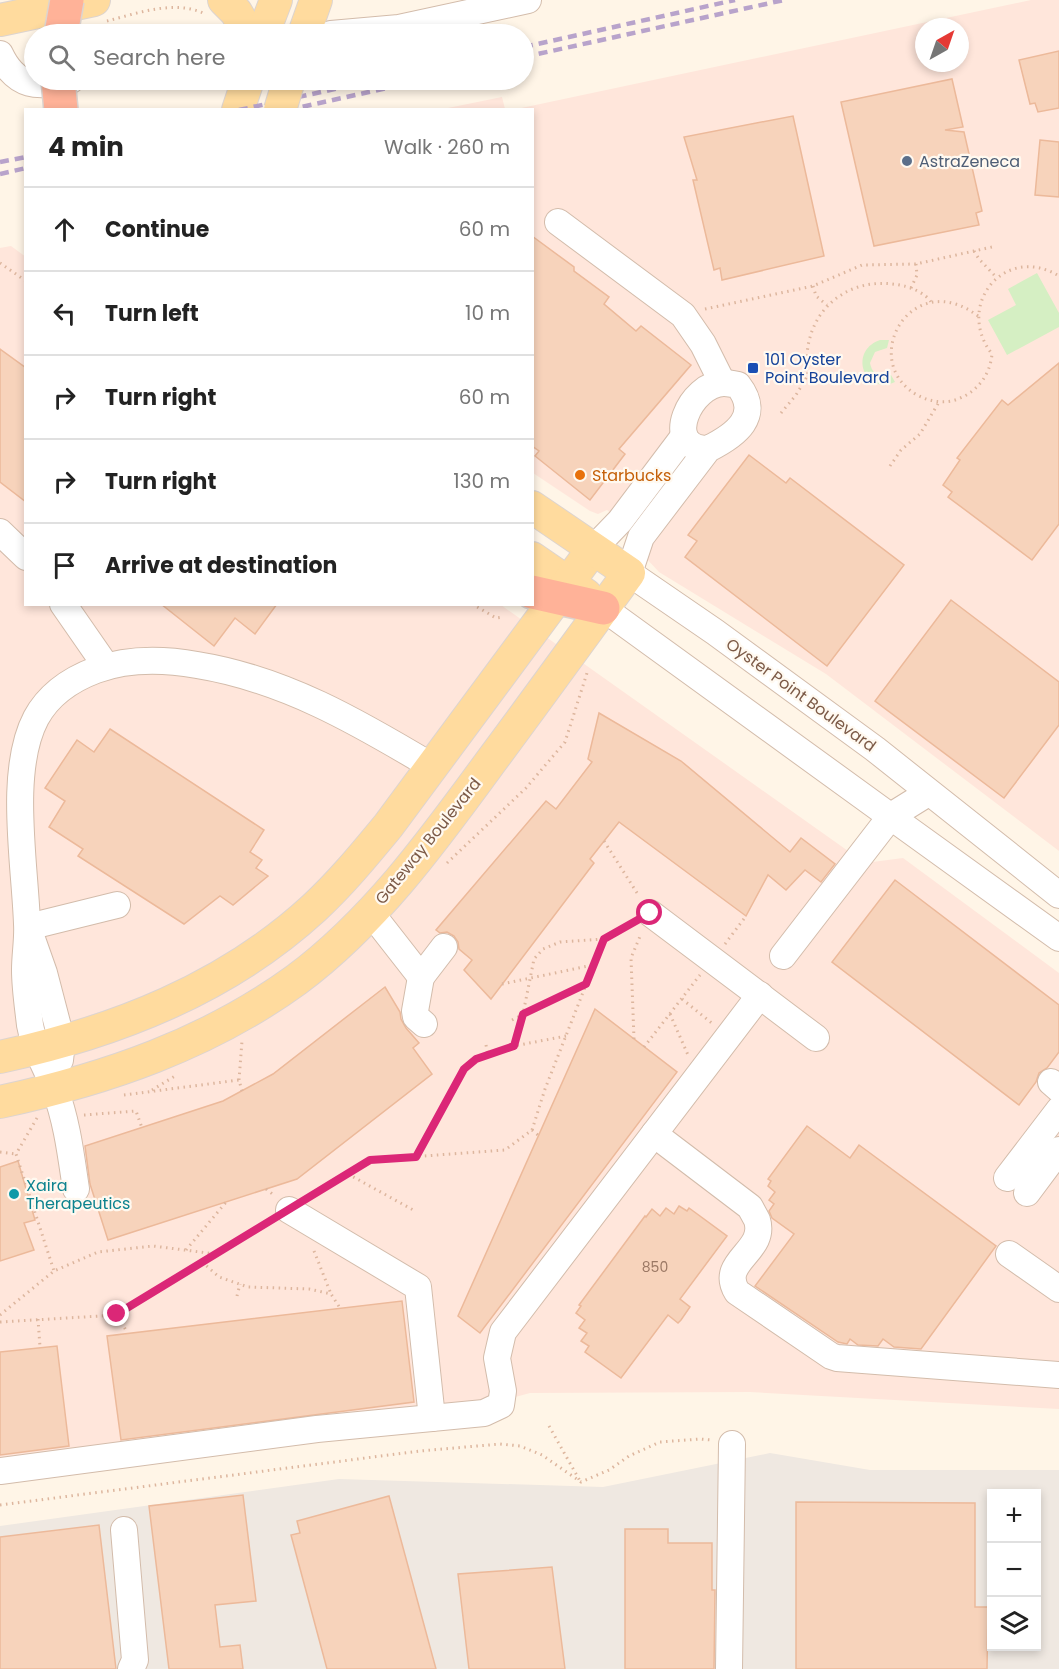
<!DOCTYPE html>
<html lang="en">
<head>
<meta charset="utf-8">
<style>
	:root { --surface:#fff; --page:#f6f6f6; --text:#222; --muted:#767676; --line:#e0e0e0 }
	body { margin:0; font-family:Poppins,sans-serif; background:var(--page); color:var(--text) }
	.controls { position:absolute; right:18px; bottom:18px; display:grid; overflow:hidden; border-radius:0px; box-shadow:0 3px 9px #0003 }
	.controls button { width:54px; height:54px; display:grid; place-items:center; padding:0; border:0; border-bottom:2px solid var(--line); background:var(--surface); color:var(--text); font:30px sans-serif }
	.compass { position:absolute; left:915px; top:18px; width:54px; height:54px; border-radius:50%; background:var(--surface); box-shadow:0 3px 9px #0003; rotate:40deg }
	.stop { position:absolute; width:18px; height:18px; margin:-14px; border:4px solid #db2777; border-radius:50%; background:#fff }
	.stop.end { background:#db2777; border-color:#fff; box-shadow:0 2px 6px #0008 }
	.list { margin:0; padding:0; list-style:none }
	h2 { display:flex; justify-content:space-between; align-items:center; height:78px; margin:0; padding:0 24px; font-size:26px }
	h2 small { font-size:20px; font-weight:400; color:var(--muted) }
	.list li { display:grid; grid-template-columns:39px 1fr auto; gap:18px; align-items:center; box-sizing:border-box; height:84px; padding:0 24px; border-top:2px solid var(--line) }
	.list b { display:block; font-size:22px; white-space:nowrap }
	.list em { font-size:20px; font-style:normal; color:var(--muted) }
	.icon { flex:none; width:33px; height:33px; fill:none; stroke:currentColor; stroke-width:2; stroke-linecap:round; stroke-linejoin:round }
	.map { position:relative; flex:none; width:1059px; height:1669px; overflow:hidden }
	.search { position:absolute; background:var(--surface); box-shadow:0 3px 9px #0003; left:24px; top:24px; width:510px; height:66px; display:flex; align-items:center; gap:15px; box-sizing:border-box; padding:0 21px; border-radius:33px; color:var(--muted); font-size:22px }
	.panel { position:absolute; background:var(--surface); box-shadow:0 3px 9px #0003; left:24px; top:108px; width:510px; height:498px; border-radius:0px }
	.map>svg:first-child { display:block }
	.commercial { fill:#ffe6db; fill-rule:evenodd }
	.industrial { fill:#efe8e1; fill-rule:evenodd }
	.green { fill:#d5efc3 }
	.building { fill:#f7d3bb; stroke:#ecb99a; stroke-width:1.5 }
	.lines { fill:none; stroke-linecap:round; stroke-linejoin:round }
	.minor-casing { stroke:#d3bcab; stroke-width:28 }
	.major-casing { stroke:#ddd4cf; stroke-width:34 }
	.highway-casing { stroke:#ddd4cf; stroke-width:36 }
	.path { stroke:#ddb69e; stroke-width:3; stroke-dasharray:1.5 4.5; stroke-linecap:butt }
	.minor { stroke:#fff; stroke-width:26 }
	.major { stroke:#ffdb9e; stroke-width:32 }
	.highway { stroke:#ffb298; stroke-width:33 }
	.rail { stroke:#b8a3cb; stroke-width:4.5; stroke-dasharray:9 6; stroke-linecap:butt }
	.major-bridge-casing { stroke:#ddd4cf; stroke-width:34; stroke-linecap:butt }
	.highway-bridge-casing { stroke:#ddd4cf; stroke-width:36; stroke-linecap:butt }
	.major-bridge { stroke:#ffdb9e; stroke-width:32 }
	.highway-bridge { stroke:#ffb298; stroke-width:33 }
	.route { stroke:#db2777; stroke-width:8 }
	.service-dot { fill:#5c6f8a; stroke:#fff9f0; stroke-width:2 }
	.transit-dot { fill:#1a4fb4; stroke:#fff9f0; stroke-width:2 }
	.food-dot { fill:#e8710a; stroke:#fff9f0; stroke-width:2 }
	.culture-dot { fill:#0f9aa8; stroke:#fff9f0; stroke-width:2 }
	.labels { text-anchor:middle; dominant-baseline:central; stroke-width:4.5; stroke-linejoin:round; paint-order:stroke }
	.number-label { font-size:14px; fill:#9b7864 }
	.service-label { font-size:16px; fill:#4e5e75; stroke:#fff9f0; text-anchor:start }
	.transit-label { font-size:16px; fill:#164399; stroke:#fff9f0; text-anchor:start }
	.food-label { font-size:16px; fill:#c56008; stroke:#fff9f0; text-anchor:start }
	.street-label { font-size:16px; fill:#7c5a47; stroke:#fff9f0 }
	.culture-label { font-size:16px; fill:#0d838f; stroke:#fff9f0; text-anchor:start }
</style>
</head>
<body>
<div class="map">
<svg width="1059" height="1669" viewBox="0 0 1059 1669">
	<rect width="100%" height="100%" fill="#fff5e7"/>
	<g class="commercial">
		<path d="M1031,0H1059V851L826,674L659,572L645,557L641,537L607,510L598,514L590,511L533,473L532,110H512ZM924,27H960V63H924Z"/>
		<polygon points="502,97 505,109 443,109"/>
		<polygon points="11,246 26,257 26,604 501,605 865,863 903,858 1059,973 1059,1409 750,1392 530,1393 501,1401 0,1479 0,248"/>
	</g>
	<path class="industrial" d="M770,1453L870,1470H1059V1669H0V1526L339,1479L603,1487ZM992,1494H1036V1646H992Z"/>
	<g class="green">
		<polygon points="1037,273 1059,313 1059,327 1007,355 988,320 1016,305 1008,289"/>
		<path d="M880,340H889L887,348L875,352L870,363C872,374 880,379 891,375L895,382C864,396 848,351 880,340Z"/>
	</g>
	<g class="building">
		<polygon points="1059,51 1059,108 1038,112 1035,103 1030,104 1019,60"/>
		<polygon points="952,79 963,127 945,130 964,132 982,211 976,213 979,225 874,246 841,102"/>
		<polygon points="793,116 824,256 722,280 720,268 714,270 693,180 697,180 684,137"/>
		<polygon points="1040,140 1059,142 1059,197 1035,195"/>
		<polygon points="532,236 574,267 574,271 609,297 604,304 636,331 641,326 691,365 619,449 625,454 590,500 535,456 539,451 532,446"/>
		<polygon points="0,349 26,368 26,502 0,482"/>
		<polygon points="1059,363 1059,524 1032,560 948,497 952,492 943,485 960,460 957,458 1002,400 1008,405"/>
		<polygon points="749,455 786,483 790,478 904,565 827,666 685,557 697,541 688,535"/>
		<polygon points="951,600 1059,682 1059,725 1004,798 875,701"/>
		<polygon points="161,604 277,604 255,634 235,618 214,646"/>
		<polygon points="599,713 681,761 790,852 801,838 835,864 821,882 805,870 786,890 768,875 746,916 619,822 590,859 594,863 491,999 464,970 472,960 459,949 458,942 454,936 447,932 440,933 436,930 546,801 556,809 592,762 588,759"/>
		<polygon points="110,729 264,830 250,852 262,860 256,868 268,876 233,905 220,896 184,924 78,856 83,849 49,827 65,801 45,788 77,740 94,752"/>
		<polygon points="895,880 1059,1005 1059,1052 1047,1068 1039,1073 1036,1082 1019,1105 832,962"/>
		<polygon points="385,987 400,1012 401,1019 406,1028 419,1043 413,1048 432,1074 297,1179 108,1240 90,1184 85,1146 223,1101 273,1074"/>
		<polygon points="595,1009 677,1072 480,1333 458,1316"/>
		<polygon points="807,1126 850,1158 859,1145 996,1246 921,1349 894,1347 883,1339 878,1346 858,1345 850,1339 847,1344 838,1342 755,1286 794,1234 772,1218 769,1211 774,1204 769,1200 775,1192 768,1186 771,1181 768,1179"/>
		<polygon points="18,1161 35,1220 24,1223 34,1250 0,1261 0,1167"/>
		<polygon points="679,1206 687,1211 689,1208 727,1236 680,1299 690,1307 681,1320 678,1323 668,1315 621,1378 585,1352 589,1346 581,1341 587,1333 579,1328 585,1320 576,1313 581,1306 579,1305 645,1216 646,1217 652,1209 660,1216 666,1208 674,1214"/>
		<polygon points="402,1301 414,1402 121,1440 107,1336"/>
		<polygon points="57,1346 69,1446 0,1455 0,1352"/>
		<polygon points="243,1495 256,1601 215,1605 220,1647 240,1645 243,1669 169,1669 149,1506"/>
		<polygon points="389,1496 436,1669 327,1669 291,1535 300,1533 297,1521"/>
		<polygon points="796,1502 975,1503 975,1607 988,1607 987,1669 796,1669"/>
		<polygon points="99,1525 116,1669 0,1669 0,1537"/>
		<polygon points="625,1529 668,1529 668,1543 712,1543 712,1590 715,1590 714,1669 625,1669"/>
		<polygon points="552,1567 565,1669 469,1669 458,1574"/>
	</g>
	<g class="lines">
		<g class="minor-casing">
			<g id="minor">
				<polyline points="331,34 399,28 528,0"/>
				<path d="M0,54C16,88 38,88 71,80"/>
				<polyline points="558,222 683,315 703,344 722,382"/>
				<path d="M708,449C660,448 691,383 724,383C728,383 733,384 738,385C762,416 736,435 708,449L641,537L629,573L715,632L875,749L1059,895"/>
				<polyline points="0,532 26,557"/>
				<polyline points="593,549 620,521 684,436"/>
				<polyline points="63,604 106,666"/>
				<path d="M603,608C754,719 907,828 1059,938"/>
				<polyline points="371,913 421,977 444,947"/>
				<polyline points="650,913 816,1038"/>
				<polyline points="28,927 117,905"/>
				<polyline points="32,939 44,973 62,1042 60,1060"/>
				<polyline points="783,956 891,816 928,793"/>
				<polyline points="421,977 415,1011 416,1017 424,1024"/>
				<polyline points="1051,1082 1059,1089"/>
				<path d="M654,1134L750,1207C752,1211 755,1216 757,1220C767,1252 718,1261 737,1292L831,1356L837,1358L1059,1375"/>
				<polyline points="1007,1178 1059,1110"/>
				<path d="M76,1189C71,1156 67,1121 55,1090C47,1068 34,1049 30,1025C28,1007 25,988 25,970C25,954 28,939 27,924C25,864 8,771 36,718C49,694 72,679 96,670C129,658 163,659 197,665C284,679 358,722 433,767"/>
				<polyline points="1027,1193 1059,1150"/>
				<polyline points="289,1210 418,1287 432,1418"/>
				<polyline points="1009,1254 1059,1289"/>
				<polyline points="0,1471 317,1429 484,1413 501,1405 503,1391 497,1358 503,1332 760,995"/>
				<polyline points="124,1530 135,1660 131,1669"/>
				<polyline points="729,1669 732,1444"/>
			</g>
		</g>
		<g class="major-casing">
			<g id="major">
				<polyline points="224,0 236,12 249,34"/>
				<polyline points="0,20 94,0"/>
				<polyline points="263,34 276,0"/>
				<polyline points="304,34 316,0"/>
				<polyline points="238,110 248,80"/>
				<polyline points="532,558 586,595"/>
				<path d="M0,1057C115,1032 226,989 314,908C341,883 364,855 388,826L593,549"/>
				<path d="M0,1102C106,1079 208,1044 296,980C374,922 432,842 489,764C536,701 582,637 629,573L532,507"/>
			</g>
		</g>
		<g class="highway-casing">
			<polyline id="highway" points="532,592 603,608"/>
		</g>
		<g class="path">
			<path d="M107,21C138,13 174,0 203,13L204,12"/>
			<polyline points="974,251 979,259 997,278"/>
			<polyline points="0,263 26,281"/>
			<polyline points="813,286 816,296 827,305"/>
			<polyline points="911,288 917,275 916,264"/>
			<polyline points="705,309 813,286 862,265 916,264 992,247"/>
			<path d="M978,316C911,265 856,363 919,396C931,402 946,404 958,399C978,391 990,375 992,354C954,305 1005,243 1059,276"/>
			<path d="M781,413L796,395L808,375C799,316 845,272 904,286C913,288 926,294 931,302"/>
			<polyline points="890,466 901,450 920,434 939,402"/>
			<polyline points="472,604 496,618 503,617"/>
			<polyline points="604,841 639,896"/>
			<polyline points="447,863 526,788 565,742 587,673"/>
			<polyline points="725,944 746,916"/>
			<polyline points="502,984 593,965"/>
			<polyline points="682,999 713,1024"/>
			<polyline points="670,1014 688,1055"/>
			<polyline points="512,1020 584,985"/>
			<polyline points="566,1036 514,1046 523,1014 534,959 543,949 560,942 604,939"/>
			<polyline points="634,1039 631,958 641,934"/>
			<polyline points="486,1045 488,1055"/>
			<polyline points="644,1047 700,975"/>
			<polyline points="239,1080 242,1041"/>
			<polyline points="152,1090 175,1076"/>
			<polyline points="124,1095 239,1080 242,1091"/>
			<polyline points="84,1115 136,1111 142,1128"/>
			<polyline points="37,1118 16,1154 54,1271"/>
			<polyline points="532,1130 538,1135"/>
			<polyline points="0,1152 16,1154"/>
			<polyline points="416,1157 464,1069 476,1059 514,1046"/>
			<polyline points="348,1174 415,1211"/>
			<polyline points="266,1189 275,1196"/>
			<polyline points="310,1198 370,1160 505,1150 532,1130 545,1089 604,939 632,923"/>
			<polyline points="186,1250 227,1201"/>
			<polyline points="314,1251 331,1294"/>
			<polyline points="216,1254 271,1221"/>
			<polyline points="202,1262 219,1277 248,1287 309,1289 331,1294 340,1308"/>
			<polyline points="237,1296 240,1284"/>
			<polyline points="0,1315 54,1271 98,1252 153,1246 216,1254 117,1315"/>
			<polyline points="38,1319 40,1347"/>
			<polyline points="0,1322 117,1315 127,1332"/>
			<polyline points="549,1426 580,1481"/>
			<polyline points="0,1505 420,1451 500,1444 520,1446 542,1455 581,1482 609,1470 629,1456 660,1442 700,1439 711,1440"/>
		</g>
		<use href="#minor" class="minor"/>
		<use href="#major" class="major"/>
		<use href="#highway" class="highway"/>
		<g class="rail">
			<polyline points="524,47 735,0"/>
			<polyline points="524,57 784,0"/>
			<polyline points="239,110 376,80"/>
			<polyline points="288,110 423,80"/>
			<polyline points="0,162 26,157"/>
			<polyline points="0,174 26,168"/>
		</g>
		<g class="major-bridge-casing">
			<polyline id="major-bridge" points="280,110 289,80"/>
		</g>
		<g class="highway-bridge-casing">
			<g id="highway-bridge">
				<polyline points="61,34 67,0"/>
				<polyline points="58,80 61,110"/>
			</g>
		</g>
		<use href="#major-bridge" class="major-bridge"/>
		<use href="#highway-bridge" class="highway-bridge"/>
	</g>
	<g class="lines">
		<polyline class="route" points="117,1314 370,1160 416,1157 464,1069 476,1059 514,1046 523,1014 586,984 604,939 650,913"/>
	</g>
	<circle class="service-dot" cx="907" cy="161" r="6"/>
	<rect class="transit-dot" x="747" y="362" width="12" height="12" rx="3"/>
	<circle class="food-dot" cx="580" cy="475" r="6"/>
	<circle class="culture-dot" cx="14" cy="1194" r="6"/>
	<g class="labels">
		<g class="number-label">
			<text x="655" y="1267">850</text>
		</g>
		<g class="service-label">
			<text x="919" y="161">AstraZeneca</text>
		</g>
		<g class="transit-label">
			<text x="765" y="359">101 Oyster<tspan x="765" dy="18">Point Boulevard</tspan></text>
		</g>
		<g class="food-label">
			<text x="592" y="475">Starbucks</text>
		</g>
		<g class="street-label">
			<text transform="translate(801 695) rotate(36)">Oyster Point Boulevard</text>
			<text transform="translate(428 841) rotate(-51)">Gateway Boulevard</text>
		</g>
		<g class="culture-label">
			<text x="26" y="1185">Xaira<tspan x="26" dy="18">Therapeutics</tspan></text>
		</g>
	</g>
</svg>
<div class="controls">
<button>+</button>
<button>−</button>
<button><svg class="icon" aria-label="layers" viewBox="0 0 24 24"><path d="M12 4l9 5-9 5-9-5zM3 14l9 5 9-5"/></svg></button>
</div>
<svg class="compass" viewBox="-18 -18 36 36"><path d="M0-13l5 13h-10z" fill="#e53935"/><path d="M0 13l5-13h-10z" fill="#767676"/></svg>
<div class="stop" style="left:650px;top:913px"></div>
<div class="stop end" style="left:117px;top:1314px"></div>
<div class="search"><svg class="icon" aria-label="search" viewBox="0 0 24 24"><circle cx="10" cy="10" r="6"/><path d="M15 15l6 6"/></svg>Search here</div>
<section class="panel">
<h2>4 min<small>Walk · 260 m</small></h2>
<ul class="list">
<li><svg class="icon" aria-label="ahead" viewBox="0 0 24 24"><path d="M12 20V5M6 11l6-6 6 6"/></svg><div><b>Continue</b></div><em>60 m</em></li>
<li><svg class="icon" aria-label="left" viewBox="0 0 24 24"><path d="M17 20v-9H6M10 6l-5 5 5 5"/></svg><div><b>Turn left</b></div><em>10 m</em></li>
<li><svg class="icon" aria-label="right" viewBox="0 0 24 24"><path d="M7 20v-9h11M14 6l5 5-5 5"/></svg><div><b>Turn right</b></div><em>60 m</em></li>
<li><svg class="icon" aria-label="right" viewBox="0 0 24 24"><path d="M7 20v-9h11M14 6l5 5-5 5"/></svg><div><b>Turn right</b></div><em>130 m</em></li>
<li><svg class="icon" aria-label="arrive" viewBox="0 0 24 24"><path d="M6 21V4h12l-3 4 3 4H6"/></svg><div><b>Arrive at destination</b></div></li>
</ul>
</section>
</div>
</body>
</html>
